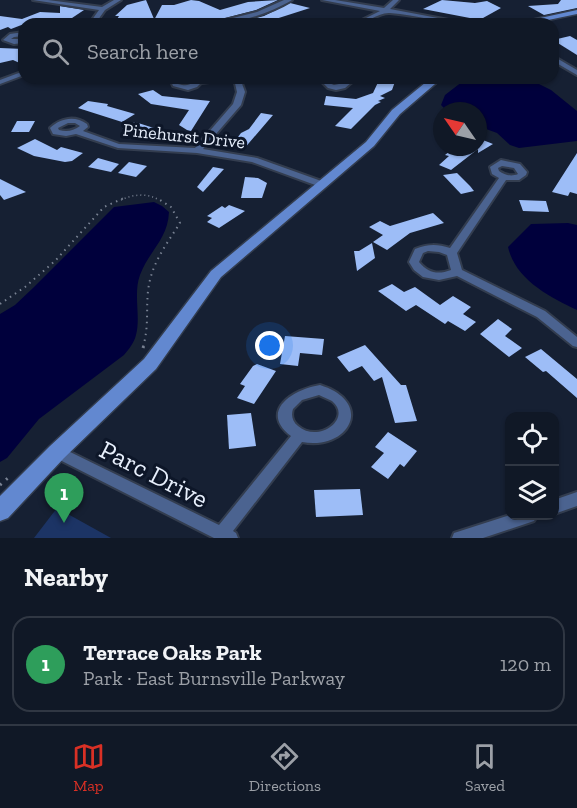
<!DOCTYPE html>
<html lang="en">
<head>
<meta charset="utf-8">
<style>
	:root { --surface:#101826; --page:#1e2532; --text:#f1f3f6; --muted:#9ca0a7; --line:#303743; --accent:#d93025 }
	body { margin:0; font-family:"Zilla Slab",serif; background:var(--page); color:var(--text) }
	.controls { position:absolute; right:18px; bottom:18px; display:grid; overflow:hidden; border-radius:12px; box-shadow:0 2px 4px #0004 }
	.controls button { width:54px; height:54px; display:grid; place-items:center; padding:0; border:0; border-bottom:2px solid var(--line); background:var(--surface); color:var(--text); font:30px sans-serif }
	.compass { position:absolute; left:433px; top:102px; width:54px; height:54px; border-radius:50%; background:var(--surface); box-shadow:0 2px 4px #0004; rotate:304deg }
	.you { position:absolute; left:270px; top:346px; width:21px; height:21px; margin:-15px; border:4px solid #fff; border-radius:50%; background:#1a73e8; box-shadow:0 0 0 9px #1a73e833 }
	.badge { display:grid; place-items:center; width:39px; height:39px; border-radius:50%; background:var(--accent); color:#fff; font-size:20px; font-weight:700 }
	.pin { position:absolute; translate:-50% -50px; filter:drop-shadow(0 2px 3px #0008) }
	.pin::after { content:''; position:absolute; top:32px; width:21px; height:18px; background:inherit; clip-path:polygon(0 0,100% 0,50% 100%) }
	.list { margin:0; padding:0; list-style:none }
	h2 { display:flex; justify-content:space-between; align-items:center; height:78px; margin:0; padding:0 24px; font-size:26px }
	h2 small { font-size:20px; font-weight:400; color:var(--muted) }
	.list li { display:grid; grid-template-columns:39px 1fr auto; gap:18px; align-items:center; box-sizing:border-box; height:96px; margin:0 12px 12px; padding:0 12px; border:2px solid var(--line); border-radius:18px }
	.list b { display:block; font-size:22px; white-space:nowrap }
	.list p { margin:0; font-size:20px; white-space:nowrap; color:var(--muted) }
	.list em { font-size:20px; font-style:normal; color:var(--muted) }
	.icon { flex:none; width:33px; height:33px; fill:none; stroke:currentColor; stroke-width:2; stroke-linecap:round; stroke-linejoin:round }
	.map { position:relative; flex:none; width:577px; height:538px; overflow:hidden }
	.search { position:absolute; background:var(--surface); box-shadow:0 2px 4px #0004; left:18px; right:18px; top:18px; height:66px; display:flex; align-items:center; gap:15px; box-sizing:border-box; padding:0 21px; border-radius:18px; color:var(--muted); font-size:22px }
	.sheet { height:186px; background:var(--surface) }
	nav { display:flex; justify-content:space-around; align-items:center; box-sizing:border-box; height:84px; border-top:2px solid var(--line); background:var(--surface); font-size:16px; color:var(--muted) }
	nav a { display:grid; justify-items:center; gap:3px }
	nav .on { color:var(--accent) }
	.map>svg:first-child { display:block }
	.green { fill:#1c3465 }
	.water { fill:#00003c }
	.building { fill:#9dbdf7 }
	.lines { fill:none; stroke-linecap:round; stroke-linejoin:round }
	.street-casing { stroke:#333d4f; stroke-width:4 }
	.secondary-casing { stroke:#333d4f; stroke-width:3 }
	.path-far2 { stroke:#798293; stroke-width:1.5; stroke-dasharray:1 3; stroke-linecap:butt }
	.path-far1 { stroke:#798293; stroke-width:2; stroke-dasharray:1.5 4.5; stroke-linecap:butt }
	.path { stroke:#798293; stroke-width:3; stroke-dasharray:2 6; stroke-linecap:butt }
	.street { fill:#4b6390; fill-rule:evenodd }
	.secondary { fill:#6288d0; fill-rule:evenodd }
	.labels { text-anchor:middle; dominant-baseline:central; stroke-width:6; stroke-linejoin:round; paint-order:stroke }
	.far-street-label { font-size:18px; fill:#e7effc; stroke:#0d1628 }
	.near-street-label { font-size:26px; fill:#e7effc; stroke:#0d1628 }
</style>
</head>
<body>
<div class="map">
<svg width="577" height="538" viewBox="0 0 577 538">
	<rect width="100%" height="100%" fill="#162033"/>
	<polygon class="green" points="57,508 111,538 34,538"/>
	<g class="water">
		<polygon points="467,78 527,78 551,90 577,111 577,141 519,148 510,145 497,133 478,126 478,111 447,111 441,105 445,95"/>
		<path d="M154,202L162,206L169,212C168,239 149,251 140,275C133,294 141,316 136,335C134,343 129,349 124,355L39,419L7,458L0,462V314L15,305L33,288L114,207Z"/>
		<path d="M568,223L577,225V310C549,297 515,279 508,247L531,224Z"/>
	</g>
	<g class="building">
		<polygon points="146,0 154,19 114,24 119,16 115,16 127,5"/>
		<polygon points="191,0 199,1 220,10 248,2 278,0 256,10 210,22 209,18 181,24 152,24 162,5 174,5"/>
		<polygon points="442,0 475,3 487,1 501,8 483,18 475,19 423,9"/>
		<polygon points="561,0 577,0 577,8 544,15 528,6 558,4"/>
		<polygon points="290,3 310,8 260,24 233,24 264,16"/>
		<polygon points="60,6 84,10 63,24 24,24 11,29 8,27 0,30 0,16 22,19 40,12 60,13"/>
		<polygon points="570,36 577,40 577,55 553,40"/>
		<polygon points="0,48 24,49 24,65 13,60 0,63"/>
		<polygon points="380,78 396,79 392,90 380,96 385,98 378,101 381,102 375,105 351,129 335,126 353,108 324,105 326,96 356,99 373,93"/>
		<polygon points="153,90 162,96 210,101 191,131 187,130 179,125 189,110 151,104 138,94"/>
		<polygon points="88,101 108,104 107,106 135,114 122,122 78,108"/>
		<polygon points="261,113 273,115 243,150 237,146 240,143 234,142 241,133 249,129"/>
		<polygon points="17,121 35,121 29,132 11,132"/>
		<polygon points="135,122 157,129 146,136 122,129"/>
		<polygon points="478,138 493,144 478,153 478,149 451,170 439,165 449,156 445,155 455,147 478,147"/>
		<polygon points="35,139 57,150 61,147 83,153 72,161 65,162 34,156 17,148"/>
		<polygon points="577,153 577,194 570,192 568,196 552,192"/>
		<polygon points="98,158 119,164 111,172 88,167"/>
		<polygon points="129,162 147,166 136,177 118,173"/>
		<polygon points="213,167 224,169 203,192 197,187"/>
		<polygon points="457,173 470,186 474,191 461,194 443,175"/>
		<polygon points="245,177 258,178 267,183 262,198 241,198"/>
		<polygon points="0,179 26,192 4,200 0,195"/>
		<polygon points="519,200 546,201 549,212 523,211"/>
		<polygon points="229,205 245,211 219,228 207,222 212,218 207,216 222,206 225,208"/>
		<polygon points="433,213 444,223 410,233 387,250 373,242 383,235 369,227 380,221 390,226"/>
		<polygon points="372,243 375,258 357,271 354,251 359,251"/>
		<polygon points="392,284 404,292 415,287 440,305 453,296 471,307 463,314 476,322 465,331 448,321 445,324 416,305 406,311 378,291"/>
		<polygon points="498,319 512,329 505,336 522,348 509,357 480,334"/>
		<polygon points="285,336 324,339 322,355 300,353 298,366 280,364"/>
		<polygon points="365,345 401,385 406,385 417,421 395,423 382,377 374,381 362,366 349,372 337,357"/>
		<polygon points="541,349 577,379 577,398 546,371 543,372 525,357"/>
		<polygon points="257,364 276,371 254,404 237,398 245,386 240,384 253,366"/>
		<polygon points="251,413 256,446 229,449 227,415"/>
		<polygon points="388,432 417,451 404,467 400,464 388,479 371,467 384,453 375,447"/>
		<polygon points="360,489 363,515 316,517 314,490"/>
	</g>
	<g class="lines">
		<g class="street-casing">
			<g id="street">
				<polygon points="33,0 48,0 102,7 114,0 121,0 105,10 95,24 89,24 99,10"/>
				<path d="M284,0H292C269,14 236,24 209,24L257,12Z"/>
				<path d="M322,0H335L384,8L393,0H399L390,9L470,24C443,24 417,15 390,13C378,12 367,24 354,24L380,11Z"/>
				<polygon points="24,32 24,36 14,37 11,39 24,39 24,43 14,44 3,40 10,34"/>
				<polygon points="553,56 577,70 577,75 553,61"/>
				<polygon points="24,71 24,75 0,84 0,80"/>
				<path d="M175,78H183L178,82V84C192,88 190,81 201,79C213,76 228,78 240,78L245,92L241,105L203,149L257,158L324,182V186H318L252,162L197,153L118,148L76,134L66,136L53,134L50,128C60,118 75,115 87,124L88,127L83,131L119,144L195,148L233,104L237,92L234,79L201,83L197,87L188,90L173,86L171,81ZM68,123H75L80,126C73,131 67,132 59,130L58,128Z"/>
				<path d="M309,78H344L351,83L345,88L336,90L328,88L322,82ZM331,81H340L344,83L334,85L329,83Z"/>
				<path d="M501,160L520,164L527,172L526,175L519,180H506L457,253L462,270L545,311L577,337V347L573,346L537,317L457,276L439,280L423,277L414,270L409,262L415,249C428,244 437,244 450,248L499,178L492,174L490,167ZM502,166L514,168L518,174C511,177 505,175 499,171L498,168ZM428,251L439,252L447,255L451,270C438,275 428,273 419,262L423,253Z"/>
				<path d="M320,385C376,403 348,451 302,442L233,531L236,533L238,538H214L52,456L50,452L52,448L57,446L62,448L219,525L291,436C258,411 294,389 320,385ZM319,395C323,397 328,399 332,401C353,418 319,444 298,426C292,421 291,415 293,409L302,400Z"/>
				<polygon points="577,492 577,506 554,514 554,500"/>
				<polygon points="510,515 537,516 534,521 483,538 452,538 454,533"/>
			</g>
		</g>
		<g class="secondary-casing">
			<g id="secondary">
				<polygon points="577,10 577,14 529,24 513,24"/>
				<polygon points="431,78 442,78 400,114 374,146 221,277 156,369 64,458 8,518 0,521 0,496 50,446 144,359 211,271 366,142 392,110"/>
			</g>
		</g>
		<path class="path-far2" d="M121,200C133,194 148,193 159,200"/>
		<g class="path-far1">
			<polyline points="0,304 25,287 55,261 104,207 124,198"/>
			<path d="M143,347C149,327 146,310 148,291C151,264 166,245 180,223L171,207L157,198"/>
		</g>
		<g class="path">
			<polyline points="143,348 144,345"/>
			<polyline points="0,485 8,478"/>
		</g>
		<use href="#street" class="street"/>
		<use href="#secondary" class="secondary"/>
	</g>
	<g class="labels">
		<g class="far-street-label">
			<text transform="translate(184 136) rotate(6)">Pinehurst Drive</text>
		</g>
		<g class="near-street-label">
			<text transform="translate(154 474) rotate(27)">Parc Drive</text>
		</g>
	</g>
</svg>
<div class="controls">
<button><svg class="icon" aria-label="locate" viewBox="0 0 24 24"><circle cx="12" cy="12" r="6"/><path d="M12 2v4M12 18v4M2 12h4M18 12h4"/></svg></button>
<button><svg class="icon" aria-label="layers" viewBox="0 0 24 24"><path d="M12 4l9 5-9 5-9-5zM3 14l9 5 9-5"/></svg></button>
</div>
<svg class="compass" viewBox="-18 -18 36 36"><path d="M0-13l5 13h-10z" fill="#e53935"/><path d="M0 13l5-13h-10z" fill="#9ca0a7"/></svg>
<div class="you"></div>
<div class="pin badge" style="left:64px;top:523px;background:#2e9e5b">1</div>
<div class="search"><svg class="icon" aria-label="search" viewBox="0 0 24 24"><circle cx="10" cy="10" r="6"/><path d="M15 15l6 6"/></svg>Search here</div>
</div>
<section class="sheet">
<h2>Nearby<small></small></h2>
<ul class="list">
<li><span class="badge" style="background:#2e9e5b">1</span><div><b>Terrace Oaks Park</b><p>Park · East Burnsville Parkway</p></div><em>120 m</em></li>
</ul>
</section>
<nav>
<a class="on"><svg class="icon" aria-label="map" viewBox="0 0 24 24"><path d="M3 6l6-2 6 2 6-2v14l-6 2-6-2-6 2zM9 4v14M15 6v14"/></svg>Map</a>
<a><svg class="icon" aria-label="directions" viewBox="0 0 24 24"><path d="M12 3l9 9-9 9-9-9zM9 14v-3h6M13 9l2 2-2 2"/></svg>Directions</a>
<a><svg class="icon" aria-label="saved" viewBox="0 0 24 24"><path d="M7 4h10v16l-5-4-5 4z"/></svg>Saved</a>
</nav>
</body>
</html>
